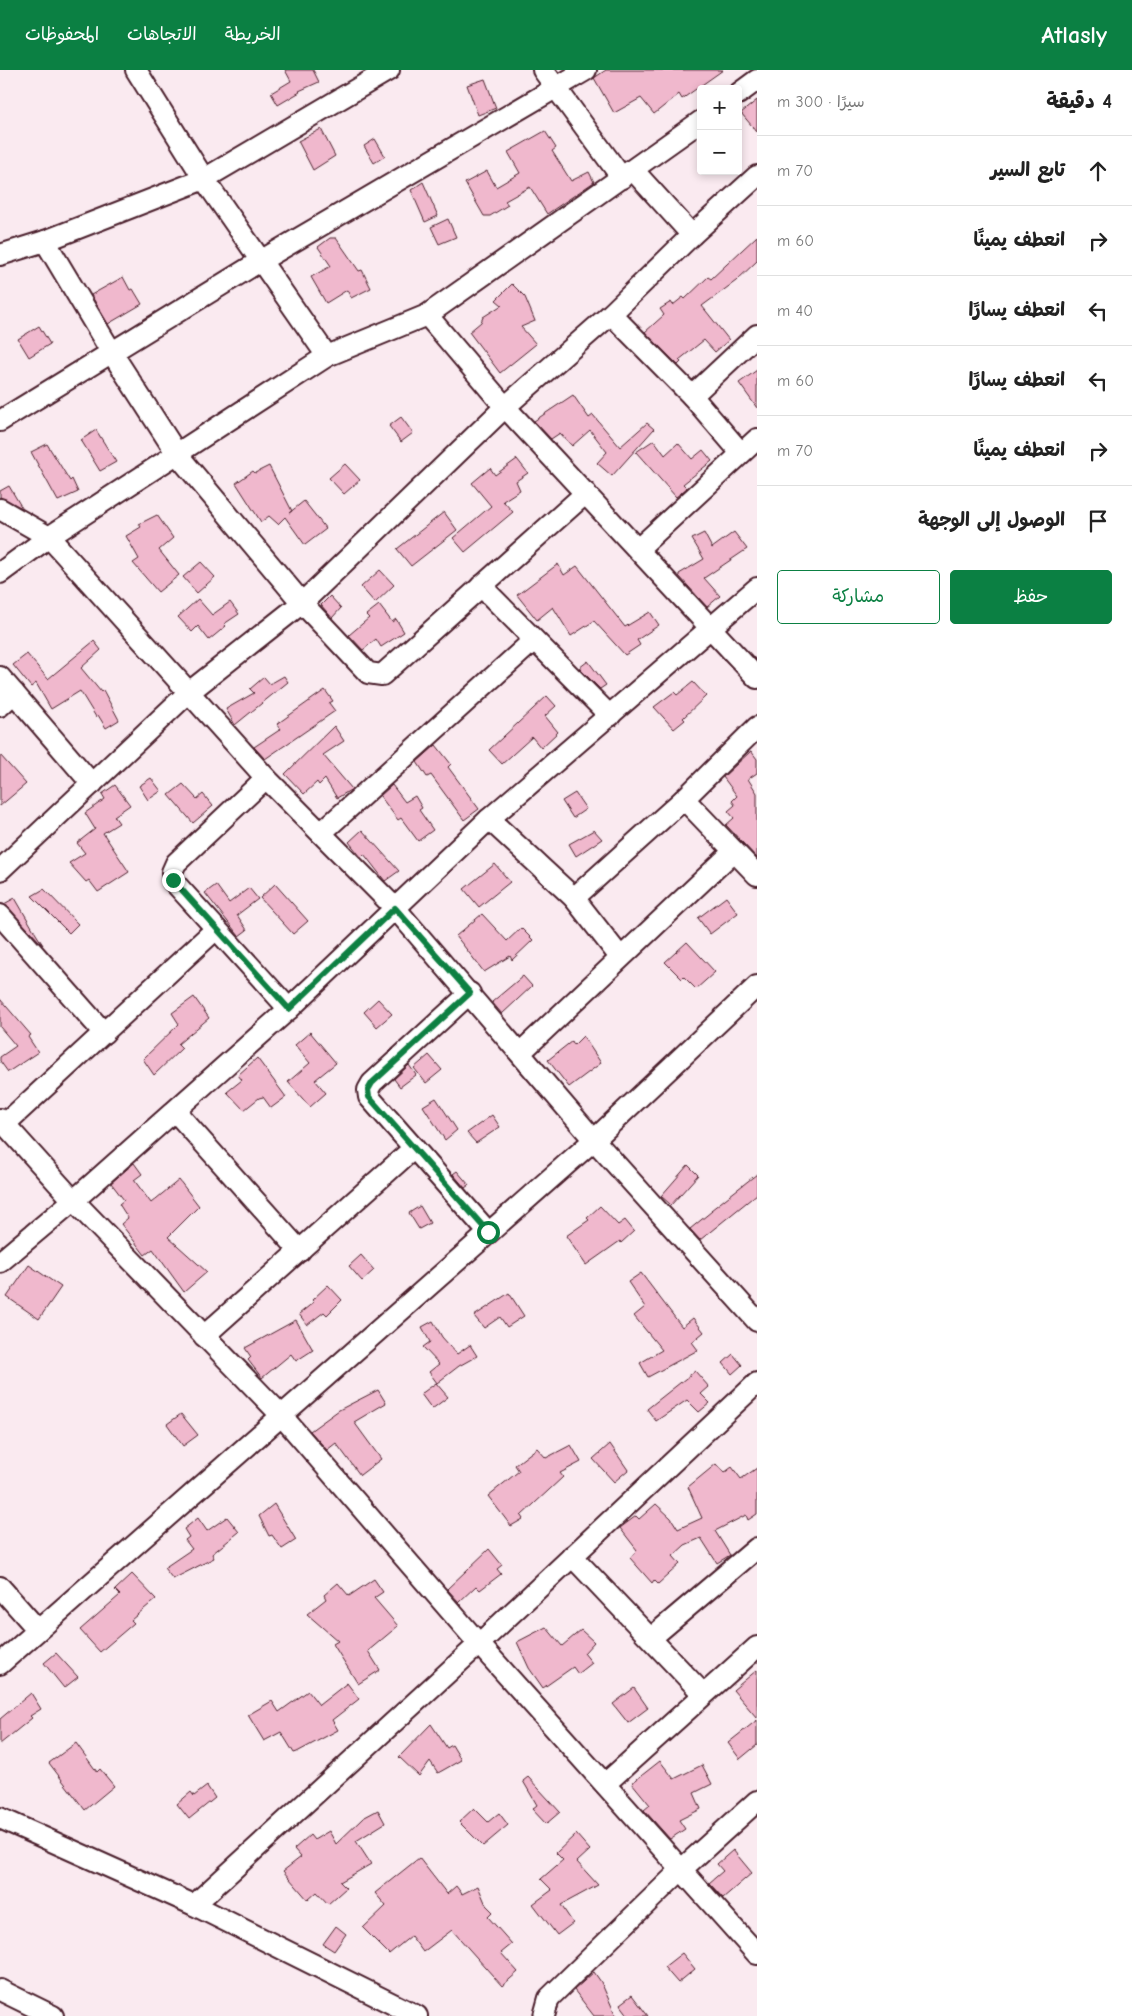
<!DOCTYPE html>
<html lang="ar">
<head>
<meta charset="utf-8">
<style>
	:root { --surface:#fff; --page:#f2f2f2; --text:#222; --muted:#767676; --line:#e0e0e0; --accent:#0b8043 }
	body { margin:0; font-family:"Comic Neue","Playpen Sans Arabic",sans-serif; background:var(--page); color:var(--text); direction:rtl }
	.controls { position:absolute; right:15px; top:15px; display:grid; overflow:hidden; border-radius:5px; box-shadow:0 2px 8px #0003 }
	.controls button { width:45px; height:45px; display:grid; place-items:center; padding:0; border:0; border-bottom:1px solid var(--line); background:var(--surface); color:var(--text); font:25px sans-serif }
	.stop { position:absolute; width:15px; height:15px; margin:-11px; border:4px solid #0b8043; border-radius:50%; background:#fff }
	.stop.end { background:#0b8043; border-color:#fff; box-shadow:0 1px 5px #0008 }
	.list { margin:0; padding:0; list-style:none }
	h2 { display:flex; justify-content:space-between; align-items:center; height:65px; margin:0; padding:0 20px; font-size:21px }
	h2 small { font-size:16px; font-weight:400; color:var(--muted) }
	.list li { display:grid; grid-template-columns:32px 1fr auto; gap:15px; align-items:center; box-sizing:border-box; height:70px; padding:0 20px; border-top:1px solid var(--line) }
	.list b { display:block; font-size:19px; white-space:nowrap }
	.list em { font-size:16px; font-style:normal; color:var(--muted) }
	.actions { display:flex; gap:10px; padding:15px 20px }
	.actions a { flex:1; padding:11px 0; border:1px solid var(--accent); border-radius:5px; text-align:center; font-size:18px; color:var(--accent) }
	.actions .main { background:var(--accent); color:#fff }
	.icon { flex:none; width:28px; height:28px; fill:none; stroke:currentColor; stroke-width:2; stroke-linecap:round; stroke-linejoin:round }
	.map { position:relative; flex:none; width:757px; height:1946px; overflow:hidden; direction:ltr }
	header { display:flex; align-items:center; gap:30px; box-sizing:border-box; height:70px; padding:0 25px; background:var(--accent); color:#fff }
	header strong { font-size:24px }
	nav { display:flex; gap:28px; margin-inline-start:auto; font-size:18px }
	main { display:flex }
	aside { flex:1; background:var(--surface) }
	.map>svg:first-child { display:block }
	.building { fill:#f0b8cd; stroke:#4a1f2b }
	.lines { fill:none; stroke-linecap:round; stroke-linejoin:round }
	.street-casing { stroke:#4a1f2b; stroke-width:24 }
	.street { stroke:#fff; stroke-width:20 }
	.route { stroke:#0b8043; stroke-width:6 }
</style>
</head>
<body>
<header>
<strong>Atlasly</strong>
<nav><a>الخريطة</a><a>الاتجاهات</a><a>المحفوظات</a></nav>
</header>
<main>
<aside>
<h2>4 دقيقة<small>سيرًا · 300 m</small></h2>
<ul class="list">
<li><svg class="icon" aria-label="ahead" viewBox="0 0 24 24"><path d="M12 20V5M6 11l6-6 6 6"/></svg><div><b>تابع السير</b></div><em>70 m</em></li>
<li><svg class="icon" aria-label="right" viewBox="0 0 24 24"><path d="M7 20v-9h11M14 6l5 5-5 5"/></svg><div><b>انعطف يمينًا</b></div><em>60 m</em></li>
<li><svg class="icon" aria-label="left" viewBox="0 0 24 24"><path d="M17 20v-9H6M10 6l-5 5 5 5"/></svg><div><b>انعطف يسارًا</b></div><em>40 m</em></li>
<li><svg class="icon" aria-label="left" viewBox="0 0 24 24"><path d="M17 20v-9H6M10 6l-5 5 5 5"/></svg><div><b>انعطف يسارًا</b></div><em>60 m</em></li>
<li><svg class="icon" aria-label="right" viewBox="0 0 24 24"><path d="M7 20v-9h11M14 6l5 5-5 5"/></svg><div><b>انعطف يمينًا</b></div><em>70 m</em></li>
<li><svg class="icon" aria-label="arrive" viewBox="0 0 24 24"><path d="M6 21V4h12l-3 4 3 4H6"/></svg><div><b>الوصول إلى الوجهة</b></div></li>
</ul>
<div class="actions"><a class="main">حفظ</a><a>مشاركة</a></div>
</aside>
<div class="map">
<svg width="757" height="1946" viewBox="0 0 757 1946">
	<rect width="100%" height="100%" fill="#faeaf0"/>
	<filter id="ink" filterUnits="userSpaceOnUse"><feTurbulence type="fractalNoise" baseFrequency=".02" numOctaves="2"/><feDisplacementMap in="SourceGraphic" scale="10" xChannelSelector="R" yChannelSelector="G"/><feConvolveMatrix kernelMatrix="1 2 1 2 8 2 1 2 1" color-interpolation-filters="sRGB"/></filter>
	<g filter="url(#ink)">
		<g class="building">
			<polygon points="285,0 313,0 319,12 299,21 300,22 278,35 271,23 291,11"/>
			<polygon points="606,0 723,0 682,29 679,24 654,44 641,28 614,43 594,8"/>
			<polygon points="485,9 496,38 478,45 467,15"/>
			<polygon points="757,30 757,62 741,43"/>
			<polygon points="321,59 335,86 313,100 298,71"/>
			<polygon points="545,61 556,78 552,81 571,111 589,102 594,112 547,144 530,117 505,131 508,135 490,146 484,146 465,113 487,101 496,117 520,103 508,82"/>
			<polygon points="375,69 385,86 374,93 364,76"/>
			<polygon points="423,112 438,146 425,152 411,120"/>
			<polygon points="448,149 456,167 439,174 431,157"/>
			<polygon points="757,166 757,191 736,211 702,236 729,270 715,282 704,270 679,290 681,292 678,295 645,262 664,245 660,239 671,232 673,235 683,227 685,229 708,207 711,209"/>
			<polygon points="330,168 336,168 359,201 362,200 371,218 351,228 347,220 326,233 311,207 331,196 318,177"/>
			<polygon points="123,207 130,220 133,219 142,234 108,254 91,225"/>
			<polygon points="512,214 525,227 535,251 521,257 536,274 500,303 469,262 481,252 483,247 502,235 496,230"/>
			<polygon points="39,256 50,274 29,287 18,269"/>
			<polygon points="757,300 757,338 739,313"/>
			<polygon points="573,325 589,348 593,345 620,377 647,353 654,359 612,406 597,393 607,382 590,360 572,376 560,363 551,369 534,351"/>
			<polygon points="401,347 413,363 401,372 389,356"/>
			<polygon points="96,360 116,392 100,401 81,370"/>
			<polygon points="654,370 665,385 678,373 692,389 703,380 712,391 683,414 687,418 676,427 636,382"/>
			<polygon points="47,374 70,411 72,409 78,422 58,431 31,382"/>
			<polygon points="517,389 528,403 516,411 520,420 503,431 513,442 465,482 453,468 491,436 472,413 490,398 495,405"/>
			<polygon points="345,394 360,410 344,424 329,408"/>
			<polygon points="269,396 292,441 289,443 304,431 326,459 305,475 285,447 278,454 269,446 261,452 236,413 253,401 255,403"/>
			<polygon points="9,416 22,438 0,427 0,421"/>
			<polygon points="444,442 457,460 411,496 397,479"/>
			<polygon points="157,445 173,468 159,480 179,505 158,522 133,493 139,489 126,466 141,457 139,454"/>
			<polygon points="734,462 747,479 704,508 720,526 707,537 679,506 679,504 704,489 692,469 704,463 712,478"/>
			<polygon points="201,492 215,507 197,523 183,507"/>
			<polygon points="558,494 564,505 577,496 625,557 650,542 659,555 637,570 640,575 625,585 594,551 571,566 553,537 537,550 517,525"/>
			<polygon points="380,500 394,515 375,533 361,517"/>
			<polygon points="330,526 341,538 332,548 321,535"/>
			<polygon points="198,529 212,545 230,532 239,544 224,554 226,556 209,570 198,556 192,562 178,547"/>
			<polygon points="379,535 392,552 396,549 404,562 381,577 376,569 363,580 349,565 369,548 366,545"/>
			<polygon points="94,571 101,580 81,598 101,622 103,620 119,650 106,658 98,645 96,647 80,621 51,639 36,613 31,617 13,595 27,584 48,609"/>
			<polygon points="588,591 606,615 600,619 579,598"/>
			<polygon points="284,606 288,612 235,655 226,639 254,623 250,619 264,607 270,614"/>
			<polygon points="693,612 706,626 683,648 685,650 674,659 654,637 674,622 677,625"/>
			<polygon points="325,620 333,631 329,633 335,641 265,689 254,677 281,659 277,654"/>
			<polygon points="547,626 556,636 545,646 558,662 541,678 532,667 502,694 489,680"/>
			<polygon points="334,656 344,671 323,685 352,719 337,728 325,709 319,715 317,712 304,724 285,704"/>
			<polygon points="436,675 451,694 448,697 479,739 464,750 431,705 427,707 417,692"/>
			<polygon points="751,681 757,689 757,703 748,709 757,723 757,788 726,755 734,748 728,741 735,735 732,731 737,726 723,707"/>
			<polygon points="0,685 26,714 0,736"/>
			<polygon points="151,708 161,721 148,730 139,716"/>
			<polygon points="183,714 197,729 203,724 213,736 193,753 169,725"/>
			<polygon points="115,715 130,735 114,746 119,753 103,763 129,802 98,822 89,810 86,812 69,793 85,783 77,773 95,759 85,743 105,729 102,724"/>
			<polygon points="392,715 405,732 415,726 422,738 419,740 433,760 418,771 401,748 398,750 380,726"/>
			<polygon points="575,723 586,739 573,748 562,731"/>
			<polygon points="362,760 399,801 385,811 364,784 361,787 349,772"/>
			<polygon points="594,760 602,769 576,786 569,774"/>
			<polygon points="495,794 510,812 479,837 464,819"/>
			<polygon points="275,814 308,851 293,864 260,828"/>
			<polygon points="216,815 229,833 249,818 258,829 237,845 247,860 239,866 205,823"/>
			<polygon points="44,819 78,854 69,863 32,826"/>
			<polygon points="726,827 738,843 710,864 698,848"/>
			<polygon points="15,828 36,864 43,875 4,834"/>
			<polygon points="482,844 507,871 521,858 533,870 512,890 510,886 484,902 456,866"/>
			<polygon points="687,872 715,902 696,919 684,907 682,909 665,892"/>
			<polygon points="523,906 532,916 502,944 492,932"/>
			<polygon points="194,927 209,948 178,974 182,978 154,1005 143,989 179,954 172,943"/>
			<polygon points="0,929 31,965 28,967 38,982 8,1002 0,991 0,987 16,976 0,957"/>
			<polygon points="378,929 392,944 377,957 364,942"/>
			<polygon points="310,962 336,993 315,1010 326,1023 310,1037 288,1012 310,993 295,975"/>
			<polygon points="583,966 601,993 569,1017 548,990 572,971 574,975"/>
			<polygon points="429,985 442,1000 426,1013 414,998"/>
			<polygon points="257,988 286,1027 271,1038 263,1027 259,1028 244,1040 227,1022 242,1010 238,1005"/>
			<polygon points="409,995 416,1005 400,1017 394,1009"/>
			<polygon points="436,1028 457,1060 445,1070 423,1036"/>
			<polygon points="492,1045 500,1057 476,1073 467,1063"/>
			<polygon points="134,1093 142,1104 134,1110 151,1133 179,1110 199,1136 168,1167 207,1202 184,1222 153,1179 145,1185 121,1154 128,1148 119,1134 124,1130 111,1113"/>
			<polygon points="688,1095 698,1105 671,1135 661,1126"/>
			<polygon points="457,1101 469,1115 465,1118 453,1104"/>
			<polygon points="757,1104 757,1124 700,1170 690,1159 712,1141 711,1140"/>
			<polygon points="420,1136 430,1153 419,1159 409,1143"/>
			<polygon points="600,1136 618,1155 625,1150 634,1161 621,1173 620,1171 586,1195 566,1166 589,1150 587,1148"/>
			<polygon points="361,1185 374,1200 362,1211 349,1196"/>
			<polygon points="29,1195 61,1217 39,1249 7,1227"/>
			<polygon points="641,1203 682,1257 693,1248 704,1262 692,1272 698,1280 648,1307 640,1293 662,1280 634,1246 645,1237 628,1212"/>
			<polygon points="328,1215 342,1230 327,1245 324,1242 307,1255 299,1244 314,1232 312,1230"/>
			<polygon points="509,1223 524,1246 507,1257 500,1247 484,1258 474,1246"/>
			<polygon points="296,1250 313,1280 296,1291 291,1284 262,1308 248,1290 251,1287 245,1278"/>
			<polygon points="433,1251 442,1267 457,1284 470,1275 477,1286 459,1296 437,1313 429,1302 439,1294 423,1277 430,1272 422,1257"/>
			<polygon points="733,1284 742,1295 732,1304 723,1293"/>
			<polygon points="695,1301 709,1317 701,1324 710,1333 699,1342 687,1330 656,1351 647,1339"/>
			<polygon points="436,1313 448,1327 432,1339 421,1324"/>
			<polygon points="378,1320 386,1333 354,1352 381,1389 360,1405 336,1373 327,1380 310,1361 339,1340"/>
			<polygon points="181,1344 198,1365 183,1376 167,1354"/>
			<polygon points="610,1374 628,1400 614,1412 593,1389"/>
			<polygon points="571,1375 581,1392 560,1403 563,1407 521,1446 523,1449 511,1456 488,1426 519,1401 515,1395 537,1378 546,1388"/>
			<polygon points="716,1394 724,1403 732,1397 741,1409 757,1398 757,1444 748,1450 746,1445 715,1461 730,1485 717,1493 701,1468 685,1475 673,1486 680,1494 658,1514 654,1510 652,1513 630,1488 637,1480 620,1458 636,1446 639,1449 656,1434 671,1448 678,1459 702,1448 688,1417"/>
			<polygon points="274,1434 296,1470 282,1479 272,1465 269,1466 259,1446"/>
			<polygon points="227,1447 239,1462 212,1484 214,1488 173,1509 164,1498 192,1479 185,1470 189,1467 184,1459 198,1448 207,1461"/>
			<polygon points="489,1479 502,1495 497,1499 501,1504 480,1520 476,1516 459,1532 447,1519"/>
			<polygon points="132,1504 156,1529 131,1550 134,1553 100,1582 80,1560 120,1525 115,1520"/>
			<polygon points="374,1509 383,1522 374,1528 398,1556 368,1581 380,1600 358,1614 333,1574 338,1571 307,1544 326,1529 324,1525 338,1513 349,1526"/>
			<polygon points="546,1557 562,1576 581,1560 594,1572 584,1583 592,1593 578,1604 573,1597 543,1618 529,1598 517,1572"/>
			<polygon points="56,1583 78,1607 64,1618 44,1593"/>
			<polygon points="757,1600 757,1648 733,1620"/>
			<polygon points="347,1613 359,1629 332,1650 338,1660 297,1682 294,1683 281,1662 264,1671 248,1645 272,1631 279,1642 308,1621 319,1635"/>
			<polygon points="634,1618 648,1638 628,1653 613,1634"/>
			<polygon points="31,1623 41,1639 30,1646 32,1648 0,1674 0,1649"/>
			<polygon points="757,1650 757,1675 740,1689 728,1673"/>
			<polygon points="431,1654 447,1678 452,1675 461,1690 438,1703 430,1691 419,1706 399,1687"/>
			<polygon points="76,1673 97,1702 100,1699 114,1716 85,1740 49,1693"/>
			<polygon points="660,1691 674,1709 702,1695 712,1714 694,1723 701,1739 679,1750 685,1759 670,1769 644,1740 650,1735 632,1713"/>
			<polygon points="528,1707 560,1742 546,1754 532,1739 537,1735 523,1711"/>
			<polygon points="207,1716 215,1728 189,1749 177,1734 191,1722 194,1726"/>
			<polygon points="474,1738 488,1752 499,1743 508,1755 483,1776 459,1752"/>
			<polygon points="378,1740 385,1753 356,1771 371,1794 340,1812 346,1818 328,1834 317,1822 308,1830 283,1801 301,1787 294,1779 310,1765 314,1770 329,1761 336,1774 363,1748"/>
			<polygon points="576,1764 590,1780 577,1792 598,1815 561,1835 573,1853 557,1865 533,1834 552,1820 541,1809 563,1790 556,1783"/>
			<polygon points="733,1780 752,1803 723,1828 709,1813 723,1801 717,1794"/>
			<polygon points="419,1788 447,1824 456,1816 462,1824 478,1816 486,1835 493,1842 488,1847 512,1874 501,1883 518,1902 502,1916 452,1860 423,1882 411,1866 389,1884 363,1858 386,1836 375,1823"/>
			<polygon points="336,1856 346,1864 334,1881 323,1874"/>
			<polygon points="682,1883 695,1899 678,1913 664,1897"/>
			<polygon points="594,1902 601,1912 616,1946 594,1946 574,1920"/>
			<polygon points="632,1925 648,1946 629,1946 620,1934"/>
		</g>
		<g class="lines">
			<g class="street-casing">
				<g id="street">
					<polyline points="136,0 204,109 327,286"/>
					<polyline points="543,0 622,108"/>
					<polyline points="738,24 757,10"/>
					<polyline points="633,100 692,165"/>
					<polyline points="45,171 112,283 177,384 302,533 368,603 382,605 586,423"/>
					<polyline points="0,185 45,171 204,109 389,0"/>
					<polyline points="611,244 692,326 741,383"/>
					<polyline points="427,245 505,337 757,608"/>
					<polyline points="692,326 757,265"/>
					<polyline points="0,351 262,190 586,0"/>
					<polyline points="0,439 49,467 266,708 395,838 594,1070 757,1251"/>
					<polyline points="638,479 757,369"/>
					<polyline points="0,503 49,467 327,286 427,245 701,51"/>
					<polyline points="481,516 610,646"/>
					<polyline points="0,607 92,714"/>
					<polyline points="0,636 14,623"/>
					<polyline points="266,708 176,793 172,802 173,811 289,939"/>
					<polyline points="684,729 757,805"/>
					<polyline points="489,749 574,828 620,887"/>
					<polyline points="321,763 534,570"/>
					<polyline points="0,800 188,623 302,533 505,337 611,244 692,165 757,106"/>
					<polyline points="574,828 684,729 757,657"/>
					<polyline points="0,845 104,963"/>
					<polyline points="470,923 372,1013 368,1020 369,1027 488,1162"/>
					<polyline points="520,983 734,781"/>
					<polyline points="175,1041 300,1181"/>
					<polyline points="0,1049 73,1130 281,1345 479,1574 757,1884"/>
					<polyline points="5,1054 216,859"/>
					<polyline points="0,1192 81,1124 289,939 489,749 757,518"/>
					<polyline points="204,1266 414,1078"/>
					<polyline points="572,1486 703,1624"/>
					<polyline points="0,1517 38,1560"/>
					<polyline points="651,1568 757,1478"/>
					<polyline points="0,1594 594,1070 757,916"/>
					<polyline points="605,1714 757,1577"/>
					<polyline points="0,1748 194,1835 417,1946"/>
					<polyline points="194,1835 479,1574 757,1313"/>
					<polyline points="0,1920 53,1946"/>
					<polyline points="544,1946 549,1928 682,1799 757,1731"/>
				</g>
			</g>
			<use href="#street" class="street"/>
		</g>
	</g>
	<g class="lines" filter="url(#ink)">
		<polyline class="route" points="173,810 289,939 395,838 470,923 372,1013 368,1020 369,1027 488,1162"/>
	</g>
</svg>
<div class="controls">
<button>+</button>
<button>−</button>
</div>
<div class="stop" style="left:488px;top:1162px"></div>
<div class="stop end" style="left:173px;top:810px"></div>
</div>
</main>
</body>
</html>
